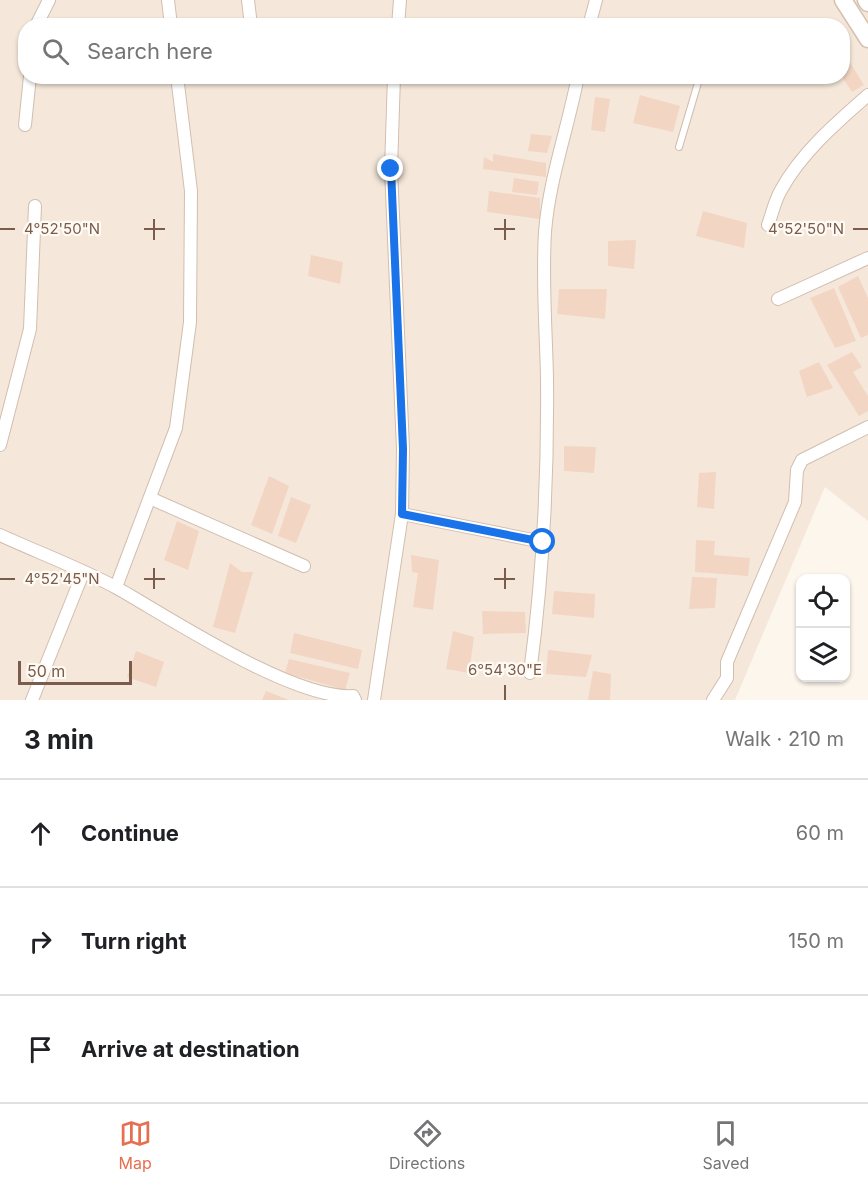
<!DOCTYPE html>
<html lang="en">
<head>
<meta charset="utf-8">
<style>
	:root { --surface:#fff; --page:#f2f2f2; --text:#202124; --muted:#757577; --line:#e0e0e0; --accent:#e76f51 }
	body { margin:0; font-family:Inter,sans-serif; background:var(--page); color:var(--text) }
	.controls { position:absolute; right:18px; bottom:18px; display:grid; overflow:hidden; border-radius:12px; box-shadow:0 2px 4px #0004 }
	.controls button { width:54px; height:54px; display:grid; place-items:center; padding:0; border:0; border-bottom:2px solid var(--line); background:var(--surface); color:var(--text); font:30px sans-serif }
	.scale { position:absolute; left:18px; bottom:15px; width:114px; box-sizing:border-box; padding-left:6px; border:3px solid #7a5c4d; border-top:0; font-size:16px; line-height:21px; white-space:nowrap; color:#7a5c4d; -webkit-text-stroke:4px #fffaf3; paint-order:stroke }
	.stop { position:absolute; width:18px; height:18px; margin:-14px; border:4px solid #1a73e8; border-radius:50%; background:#fff }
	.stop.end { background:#1a73e8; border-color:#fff; box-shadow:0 2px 6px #0008 }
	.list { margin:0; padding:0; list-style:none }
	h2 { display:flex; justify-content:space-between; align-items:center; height:78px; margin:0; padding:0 24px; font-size:26px }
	h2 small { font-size:20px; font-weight:400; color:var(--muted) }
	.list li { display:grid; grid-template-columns:39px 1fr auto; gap:18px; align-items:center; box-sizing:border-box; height:108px; padding:0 24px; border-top:2px solid var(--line) }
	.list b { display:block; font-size:22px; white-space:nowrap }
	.list em { font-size:20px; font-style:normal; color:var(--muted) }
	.icon { flex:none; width:33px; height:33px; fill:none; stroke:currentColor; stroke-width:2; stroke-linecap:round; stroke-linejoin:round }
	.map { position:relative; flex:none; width:868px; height:700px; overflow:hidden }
	.search { position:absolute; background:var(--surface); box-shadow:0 2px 4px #0004; left:18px; right:18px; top:18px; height:66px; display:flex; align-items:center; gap:15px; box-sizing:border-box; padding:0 21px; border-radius:24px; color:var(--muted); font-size:22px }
	.sheet { height:402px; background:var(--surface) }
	nav { display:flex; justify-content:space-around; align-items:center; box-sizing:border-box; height:84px; border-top:2px solid var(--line); background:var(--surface); font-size:16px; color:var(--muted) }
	nav a { display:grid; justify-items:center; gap:3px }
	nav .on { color:var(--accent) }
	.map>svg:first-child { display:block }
	.residential { fill:#f5e8da; fill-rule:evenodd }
	.building { fill:#f3d5c3 }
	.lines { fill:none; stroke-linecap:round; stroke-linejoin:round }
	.service-casing { stroke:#d1beb0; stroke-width:8 }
	.minor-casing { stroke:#d1beb0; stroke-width:14 }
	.secondary-casing { stroke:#d6c0b0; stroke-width:19 }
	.service { stroke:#fff; stroke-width:6 }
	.minor { stroke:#fff; stroke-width:12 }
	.secondary { stroke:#fff; stroke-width:16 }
	.route { stroke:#1a73e8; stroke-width:8 }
	.ticks { fill:none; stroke:#7a5c4d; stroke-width:2 }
	.ticks-label { font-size:15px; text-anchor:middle; fill:#7a5c4d; stroke:#fffaf3; stroke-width:4.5; stroke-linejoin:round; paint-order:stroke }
</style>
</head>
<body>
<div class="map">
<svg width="868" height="700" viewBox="0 0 868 700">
	<rect width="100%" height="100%" fill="#fdf6ec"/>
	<path class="residential" d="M0,0H868V521L825,487L735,700H0ZM26,26H842V76H26Z"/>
	<g class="building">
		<polygon points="846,56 864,85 852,92 842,77 842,58"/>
		<polygon points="640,95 680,106 673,132 633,123"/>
		<polygon points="595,97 610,99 605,132 591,130"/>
		<polygon points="531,134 552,136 547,153 528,151"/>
		<polygon points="493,154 546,163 546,177 483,169 484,157 493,162"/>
		<polygon points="514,178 539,182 537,195 512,192"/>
		<polygon points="489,191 540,198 540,219 487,212"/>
		<polygon points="703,211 747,223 744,248 696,236"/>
		<polygon points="636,240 634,269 608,266 608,241"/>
		<polygon points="311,255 343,262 340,284 308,276"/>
		<polygon points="858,276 868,298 868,335 861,338 838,287"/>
		<polygon points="834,288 856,341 835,348 810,298"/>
		<polygon points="559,289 607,289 605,319 557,314"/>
		<polygon points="852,352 862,367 853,372 868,396 868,411 859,416 827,365"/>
		<polygon points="819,362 833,388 807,397 799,371"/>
		<polygon points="564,446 596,447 594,473 564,471"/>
		<polygon points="716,472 714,509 697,507 699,473"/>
		<polygon points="269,476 289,486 272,534 251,525"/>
		<polygon points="291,497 311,505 296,543 278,536"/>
		<polygon points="177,521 199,531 188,570 164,560"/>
		<polygon points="696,540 715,541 714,555 750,558 748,576 695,572"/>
		<polygon points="411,555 439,560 433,610 413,607 418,573 412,572"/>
		<polygon points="230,563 242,572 253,572 235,633 213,627"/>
		<polygon points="692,577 717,578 715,608 689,609"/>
		<polygon points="554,591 595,594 594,618 552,614"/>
		<polygon points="482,611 525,612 526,633 483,634"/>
		<polygon points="453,631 474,637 469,673 446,669"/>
		<polygon points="294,633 362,650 358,669 290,653"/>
		<polygon points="548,650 592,655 586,677 546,674"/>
		<polygon points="136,651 164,662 156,687 127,677"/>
		<polygon points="289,659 350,673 345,690 285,673"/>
		<polygon points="593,671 611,674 610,700 588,700"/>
		<polygon points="266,691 289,700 262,700"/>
	</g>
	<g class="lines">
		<g class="service-casing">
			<polyline id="service" points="679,147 700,76"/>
		</g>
		<g class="minor-casing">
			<g id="minor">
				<polyline points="168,0 171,26"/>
				<polyline points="248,0 251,26"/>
				<polyline points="36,26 49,0"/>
				<polyline points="398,26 400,0"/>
				<polyline points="589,26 596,0"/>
				<polyline points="25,125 30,76"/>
				<path d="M768,225C772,214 775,200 781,190C801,153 837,122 868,95"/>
				<polyline points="778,299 868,258"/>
				<polyline points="0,445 30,329 35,206"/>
				<polyline points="152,499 304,566"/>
				<polyline points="402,514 543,542"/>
				<path d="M0,535C39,553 80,568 117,588C170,618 294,700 353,696L355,700"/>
				<polyline points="116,587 176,428 190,322 191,191 177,76"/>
				<path d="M530,673C543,576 548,476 547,378C546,329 542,281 545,232C549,180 568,128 578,76"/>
				<polyline points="32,700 83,573"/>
				<polyline points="374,700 402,514 403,449 391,169 394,76"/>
				<polyline points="713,700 727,678 727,662 795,502 797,470 802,460 868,427"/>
			</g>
		</g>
		<g class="secondary-casing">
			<g id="secondary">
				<polyline points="843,0 868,39"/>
				<polyline points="866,0 868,3"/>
			</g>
		</g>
		<use href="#service" class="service"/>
		<use href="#minor" class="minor"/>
		<use href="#secondary" class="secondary"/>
	</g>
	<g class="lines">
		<polyline class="route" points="391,169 403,449 402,514 543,542"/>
	</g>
	<path class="ticks" d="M154,219V240M505,219V240M0,229H15M144,229H165M494,229H515M853,229H868M154,568V589M505,568V589M0,579H15M144,579H165M494,579H515M505,685V700"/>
	<g class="ticks-label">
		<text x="62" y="234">4°52'50"N</text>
		<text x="806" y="234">4°52'50"N</text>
		<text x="62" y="584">4°52'45"N</text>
		<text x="505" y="675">6°54'30"E</text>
	</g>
</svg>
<div class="controls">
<button><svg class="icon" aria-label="locate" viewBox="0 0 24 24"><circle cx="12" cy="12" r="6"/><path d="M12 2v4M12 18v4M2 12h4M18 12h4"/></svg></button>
<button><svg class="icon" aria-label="layers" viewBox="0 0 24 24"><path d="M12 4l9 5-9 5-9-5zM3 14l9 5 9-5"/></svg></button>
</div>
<div class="scale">50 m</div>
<div class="stop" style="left:543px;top:542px"></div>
<div class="stop end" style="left:391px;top:169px"></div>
<div class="search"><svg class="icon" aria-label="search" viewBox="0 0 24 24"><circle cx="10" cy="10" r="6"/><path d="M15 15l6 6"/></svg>Search here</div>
</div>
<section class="sheet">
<h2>3 min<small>Walk · 210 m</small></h2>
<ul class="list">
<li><svg class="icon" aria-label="ahead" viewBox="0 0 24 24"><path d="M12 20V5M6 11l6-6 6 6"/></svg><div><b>Continue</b></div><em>60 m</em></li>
<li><svg class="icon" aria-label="right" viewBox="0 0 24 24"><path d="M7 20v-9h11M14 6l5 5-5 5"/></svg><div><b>Turn right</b></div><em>150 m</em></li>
<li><svg class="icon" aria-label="arrive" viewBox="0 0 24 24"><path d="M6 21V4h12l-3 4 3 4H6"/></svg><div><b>Arrive at destination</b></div></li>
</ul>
</section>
<nav>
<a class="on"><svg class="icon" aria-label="map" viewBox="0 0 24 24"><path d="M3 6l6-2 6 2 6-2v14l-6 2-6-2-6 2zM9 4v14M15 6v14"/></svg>Map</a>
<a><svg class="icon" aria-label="directions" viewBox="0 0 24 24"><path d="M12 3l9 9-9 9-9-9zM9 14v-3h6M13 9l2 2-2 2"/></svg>Directions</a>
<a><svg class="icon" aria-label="saved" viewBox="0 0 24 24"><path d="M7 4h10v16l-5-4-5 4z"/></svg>Saved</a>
</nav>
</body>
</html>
